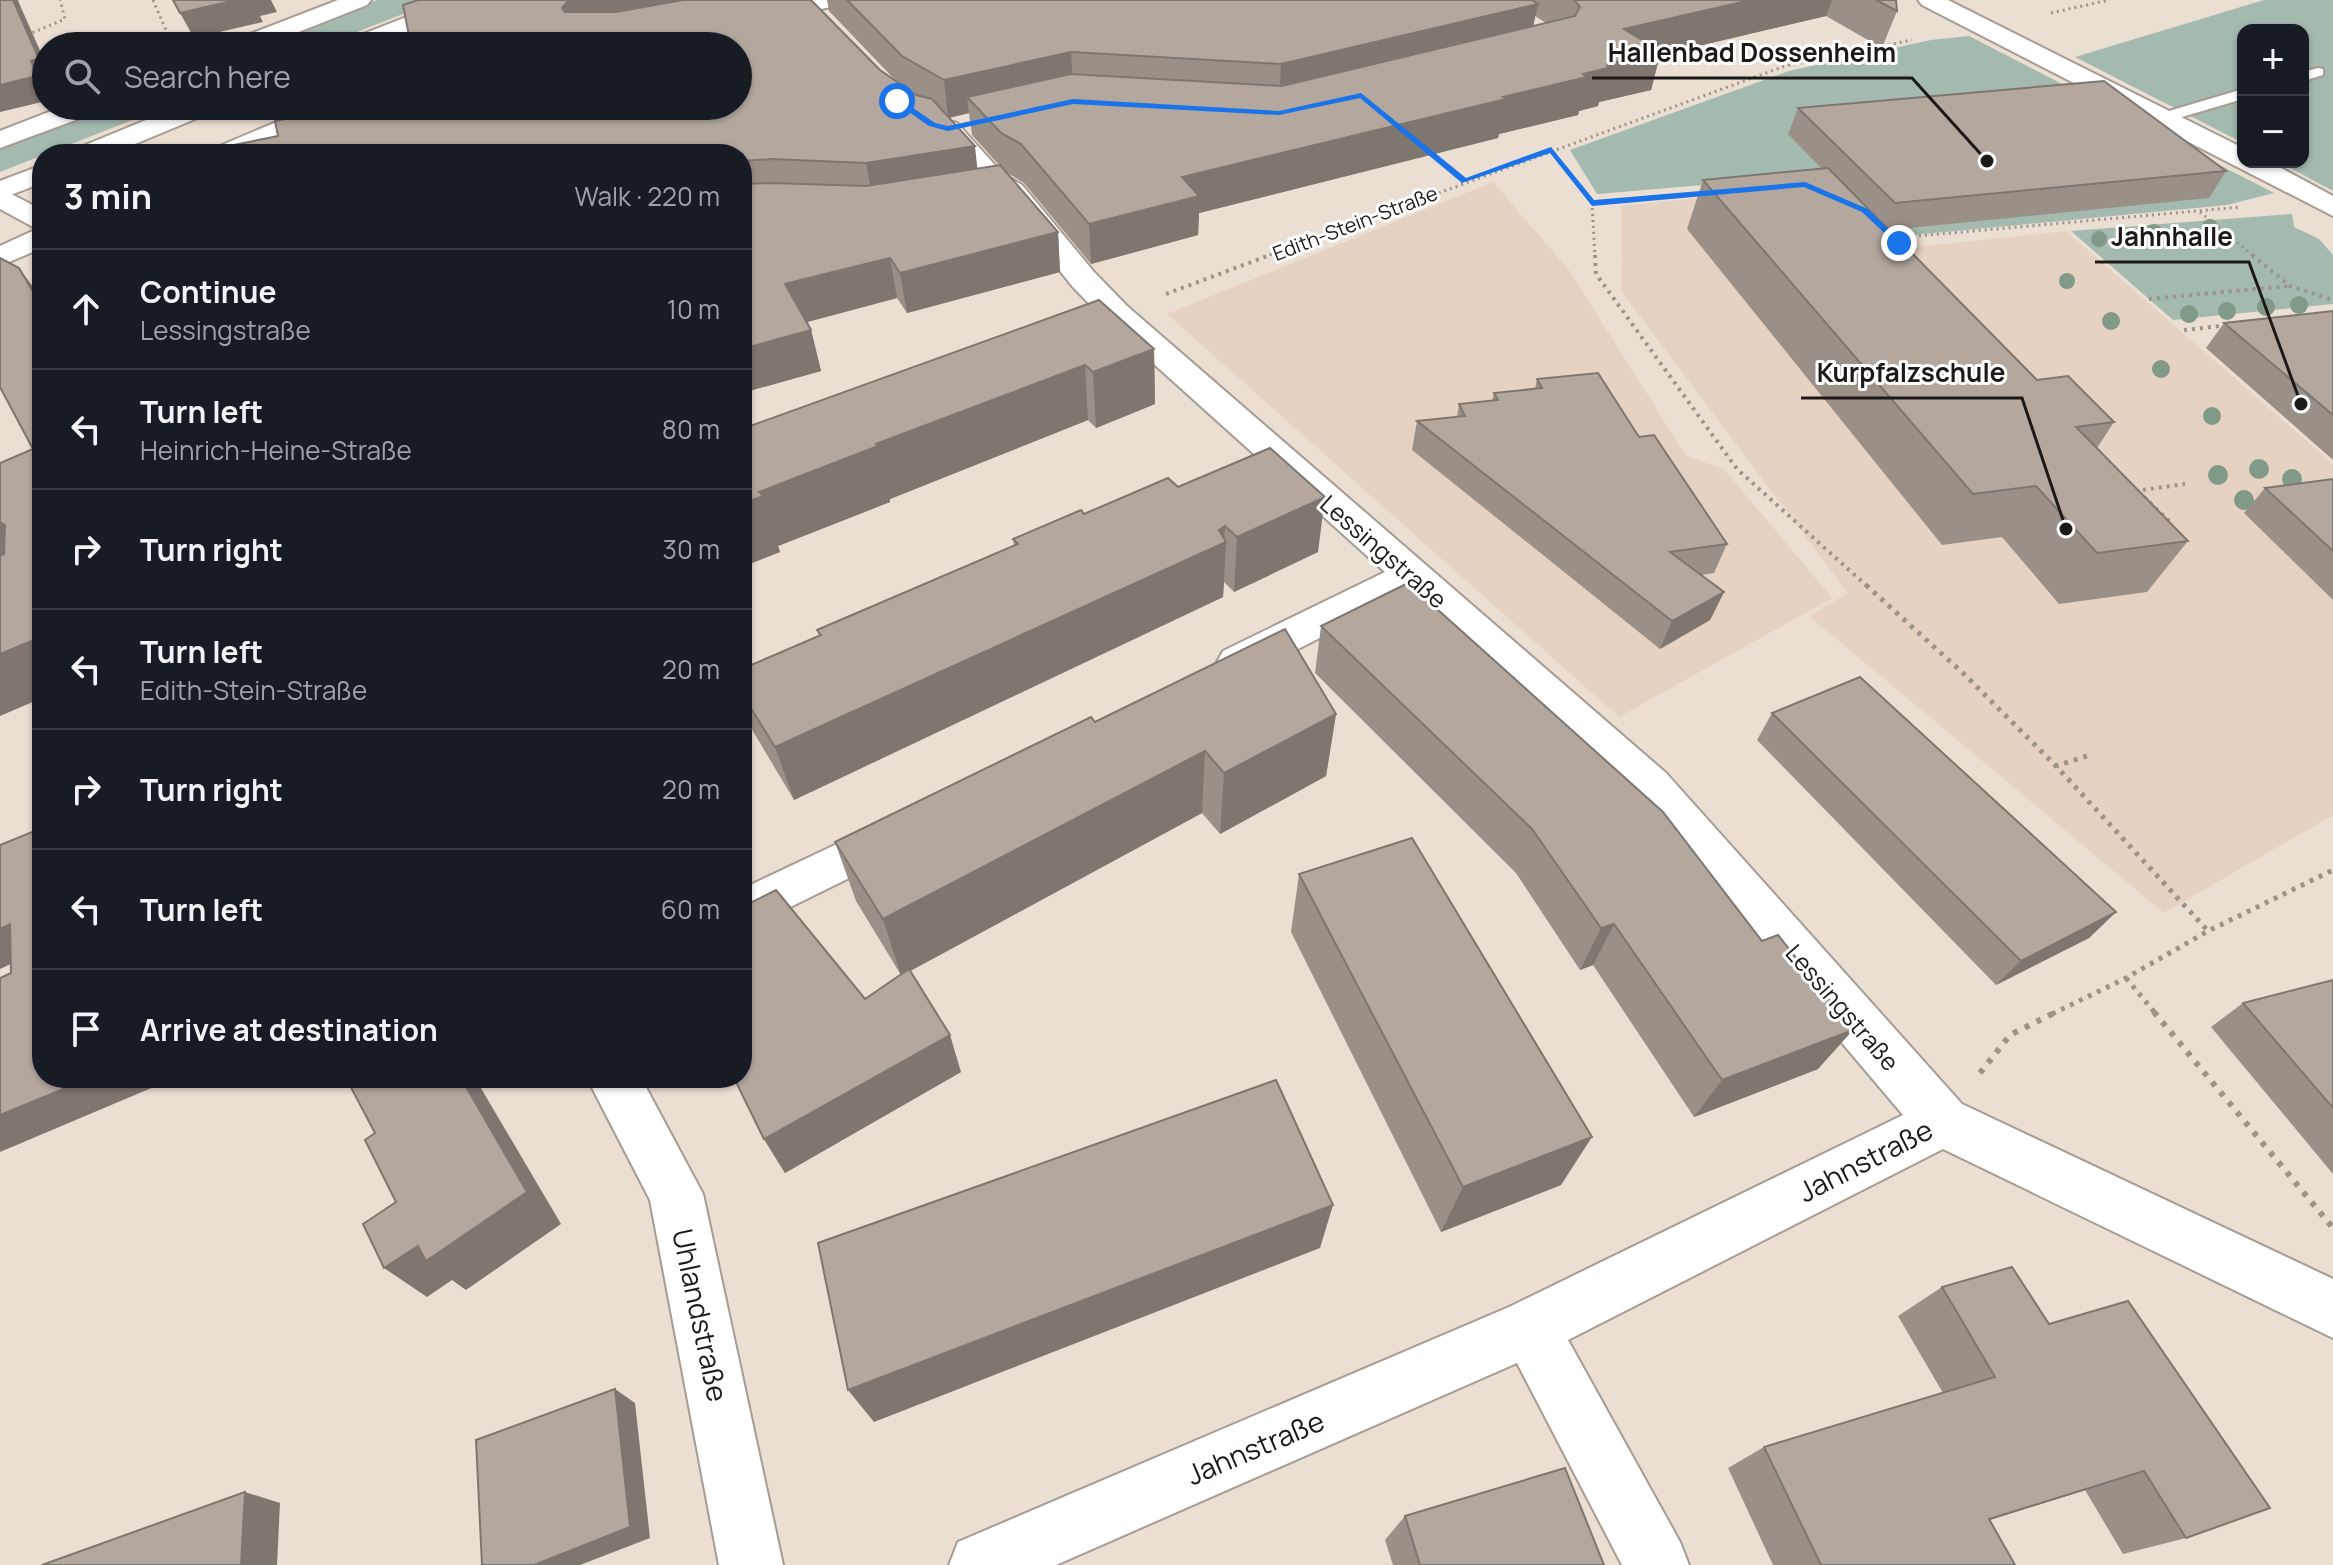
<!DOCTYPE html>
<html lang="en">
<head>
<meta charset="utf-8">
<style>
	:root { --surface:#171b24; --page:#20242c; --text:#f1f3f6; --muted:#9ea1a6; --line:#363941 }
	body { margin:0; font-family:Manrope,sans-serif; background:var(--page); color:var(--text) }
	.controls { position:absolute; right:24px; top:24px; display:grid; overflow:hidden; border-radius:16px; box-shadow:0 2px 6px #0004 }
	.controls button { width:72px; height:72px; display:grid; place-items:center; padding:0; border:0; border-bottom:2px solid var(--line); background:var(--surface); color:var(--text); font:40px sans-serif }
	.stop { position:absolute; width:24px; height:24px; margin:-18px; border:6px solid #1a73e8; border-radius:50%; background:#fff }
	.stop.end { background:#1a73e8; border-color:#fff; box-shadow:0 2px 8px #0008 }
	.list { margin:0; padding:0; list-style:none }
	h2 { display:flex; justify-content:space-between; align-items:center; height:104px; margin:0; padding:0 32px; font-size:34px }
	h2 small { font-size:26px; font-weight:400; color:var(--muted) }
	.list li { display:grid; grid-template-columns:52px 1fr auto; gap:24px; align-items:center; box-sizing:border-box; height:120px; padding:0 32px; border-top:2px solid var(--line) }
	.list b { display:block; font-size:30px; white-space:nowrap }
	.list p { margin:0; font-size:26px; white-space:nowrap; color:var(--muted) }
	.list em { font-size:26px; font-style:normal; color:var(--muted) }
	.icon { flex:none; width:44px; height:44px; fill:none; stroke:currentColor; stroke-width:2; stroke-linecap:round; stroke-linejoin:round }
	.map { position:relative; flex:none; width:2333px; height:1565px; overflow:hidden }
	.search { position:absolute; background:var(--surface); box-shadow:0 2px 6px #0004; left:32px; top:32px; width:720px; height:88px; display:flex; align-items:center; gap:20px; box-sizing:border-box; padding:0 28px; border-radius:44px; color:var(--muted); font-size:30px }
	.panel { position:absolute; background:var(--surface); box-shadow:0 2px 6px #0004; left:32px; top:144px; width:720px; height:944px; border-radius:32px }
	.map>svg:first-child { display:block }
	.built { fill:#e5d2c2 }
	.green { fill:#a4baae }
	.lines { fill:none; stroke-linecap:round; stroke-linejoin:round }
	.service-casing { stroke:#a89c92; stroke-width:4 }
	.minor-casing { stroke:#a89c92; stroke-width:4 }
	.primary-casing { stroke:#a89c92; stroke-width:4 }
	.path-far3 { stroke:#9d938b; stroke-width:3; stroke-dasharray:2 4; stroke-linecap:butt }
	.path-far2 { stroke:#9d938b; stroke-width:4; stroke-dasharray:3 5; stroke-linecap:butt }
	.path-far1 { stroke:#9d938b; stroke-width:5; stroke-dasharray:4 6; stroke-linecap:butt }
	.path { stroke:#9d938b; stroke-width:6; stroke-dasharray:5 8; stroke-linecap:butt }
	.service { fill:#fff; fill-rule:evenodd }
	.minor { fill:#fff; fill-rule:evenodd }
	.primary { fill:#fff; fill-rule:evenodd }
	.tree { fill:#819987 }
	.wall { fill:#9b9088; fill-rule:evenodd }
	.shaded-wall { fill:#7e766f }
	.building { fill:#b4a89e; stroke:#7e766f; stroke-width:2 }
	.route { fill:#1a73e8 }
	.labels { text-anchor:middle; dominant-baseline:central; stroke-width:6; stroke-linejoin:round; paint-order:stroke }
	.far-street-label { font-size:20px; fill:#1e1916; stroke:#fff }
	.street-label { font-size:24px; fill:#1e1916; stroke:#fff }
	.near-street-label { font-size:28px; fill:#1e1916; stroke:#fff }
	.leader { fill:none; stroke:#1e1916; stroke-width:3 }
	.callout-dot { fill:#1e1916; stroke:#fff; stroke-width:3 }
	.callout-label { font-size:26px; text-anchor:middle; font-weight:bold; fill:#1e1916; stroke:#fff; stroke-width:6; stroke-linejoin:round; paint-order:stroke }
</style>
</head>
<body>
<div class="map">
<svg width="2333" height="1565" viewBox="0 0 2333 1565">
	<rect width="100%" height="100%" fill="#ebded3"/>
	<g class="built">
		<polygon points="1493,182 1569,270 1686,456 1724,469 1832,598 1619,717 1167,314"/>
		<polygon points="1782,189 1888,250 2066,231 2333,464 2333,815 2164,913 1809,616 1848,593 1622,292 1621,206"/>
	</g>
	<g class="green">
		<polygon points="377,0 439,0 321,46 258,46"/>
		<polygon points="2264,0 2333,0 2333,191 2279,162 2303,162 2303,30 2243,30 2243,143 2075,57"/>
		<polygon points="1969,36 2274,193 2227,205 1913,235 1870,191 1822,175 1597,194 1570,150 1789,71 1931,40"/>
		<polygon points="103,106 168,106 0,172 0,147"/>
		<polygon points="2292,214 2294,227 2319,239 2333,255 2333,304 2173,320 2071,231"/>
	</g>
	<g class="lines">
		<g class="service-casing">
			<g id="service">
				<polygon points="2318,68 2323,69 2323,75 2303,81 2303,72"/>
				<polygon points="2243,89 2243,99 2165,122 2157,117 2159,114"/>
			</g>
		</g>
		<g class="minor-casing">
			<g id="minor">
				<polygon points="338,0 371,0 367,5 263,46 229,46 232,41"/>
				<polygon points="794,0 843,0 839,5 831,7 757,21 749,19 745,14 749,9"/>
				<polygon points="1918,0 1948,0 2243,148 2243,162 2270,162 2333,196 2333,216 1922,5"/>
				<polygon points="64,106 101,106 97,112 0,148 0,131"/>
				<polygon points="314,106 349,106 345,112 248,154 211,154 215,148"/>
				<polygon points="932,117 957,123 1003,174 1022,185 1094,272 1127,306 1666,773 1962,1104 2333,1279 2333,1338 1943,1149 1568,1340 1680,1542 1689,1565 1622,1565 1517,1363 1056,1565 949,1565 958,1542 1509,1307 1903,1115 1634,797 1408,593 1251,673 1237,677 1223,673 1217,662 1223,651 1385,572 1105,320 1072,286 1002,197 983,186 939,135 923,131 919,125 923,119"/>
				<polygon points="0,188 42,210 42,248 0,266 0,246 37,229 0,209"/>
				<polygon points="894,817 910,822 917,835 910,848 742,931 742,889"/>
				<polygon points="587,1078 641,1078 703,1194 783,1565 719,1565 650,1200"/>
			</g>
		</g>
		<g class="primary-casing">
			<g id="primary">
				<polygon points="450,0 483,0 479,5 376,46 342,46 345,41"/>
				<polygon points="180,106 216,106 212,112 111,154 74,154 78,148"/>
				<polygon points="42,165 42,183 0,199 0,181"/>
			</g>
		</g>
		<g class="path-far3">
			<polyline points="153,0 173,46"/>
			<polyline points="2051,13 2109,0"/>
			<polyline points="27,35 65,19 60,0"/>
			<polyline points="1551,150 1592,203 1595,257"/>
			<polyline points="1429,151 1464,180"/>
			<polyline points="1592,203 1703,193"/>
			<polyline points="2200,212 2255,257"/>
			<polyline points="1895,238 2241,207"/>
			<polyline points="1264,257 1785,66 1912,40"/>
		</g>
		<g class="path-far2">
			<polyline points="1595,255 1596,274 1737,469 1868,587"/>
			<polyline points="2252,255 2290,286 2333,300"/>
			<polyline points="1166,294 1270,255"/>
			<polyline points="2149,299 2289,286"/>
			<polyline points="2184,330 2229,325"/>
			<polyline points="2135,491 2185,484"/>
			<polyline points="2144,497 2172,524"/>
		</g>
		<g class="path-far1">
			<polyline points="1866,585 1965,675 2056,766"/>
			<polyline points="2087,756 2056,766 2208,931"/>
			<polyline points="2126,978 2156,1014"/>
			<polyline points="2052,1014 2126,978 2208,931 2333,870"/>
		</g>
		<g class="path">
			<polyline points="2154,1012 2333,1228"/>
			<polyline points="1980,1073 2010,1035 2056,1012"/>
		</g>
		<use href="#service" class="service"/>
		<use href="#minor" class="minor"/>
		<use href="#primary" class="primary"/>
	</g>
	<g class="tree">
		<circle cx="2210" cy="227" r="8"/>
		<circle cx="2154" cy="232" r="8"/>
		<circle cx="2099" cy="239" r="8"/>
		<circle cx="2067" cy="281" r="8"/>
		<circle cx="2299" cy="305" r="9"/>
		<circle cx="2266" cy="307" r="9"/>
		<circle cx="2227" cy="311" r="9"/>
		<circle cx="2189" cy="314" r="9"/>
		<circle cx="2111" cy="321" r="9"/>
		<circle cx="2161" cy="369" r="9"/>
		<circle cx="2212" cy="416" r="9"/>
		<circle cx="2259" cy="469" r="10"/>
		<circle cx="2218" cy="475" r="10"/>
		<circle cx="2292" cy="479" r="10"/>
		<circle cx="2244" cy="500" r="10"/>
	</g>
	<g class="wall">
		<path d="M827,0H1896L1897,11L1882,48L1826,16L1660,55L1651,90L1599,102L1598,106L1579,111L1578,115L1499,134L1498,138L1199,213L1198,235L1091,264L1024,183L1006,172L1058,232L1060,272L907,313L897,298L807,322L811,330L821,371L742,393V154L738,106L880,70L897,82L829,11ZM1535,16L1546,23L1533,26ZM969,113L972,135L999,165L977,169L949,118Z"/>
		<polygon points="1798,108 2226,171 2209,198 1889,230 2037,380 2114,422 2097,448 2188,541 2147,592 2059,604 2002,537 1942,545 1687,229 1703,180 1822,169 1788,134"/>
		<polygon points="2333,311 2333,460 2206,348 2224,323"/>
		<polygon points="1154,349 1155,404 1096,428 1088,420 890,499 890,502 778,546 780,552 742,567 742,429"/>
		<polygon points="1537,379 1639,437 1727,544 1714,573 1701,575 1724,592 1710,620 1660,649 1412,450 1417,421 1457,417 1459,404 1492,401 1494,393 1535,389"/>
		<polygon points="2333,479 2333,600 2244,513 2265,488"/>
		<polygon points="1178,487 1318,552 1234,592 1224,582 1223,597 794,800 751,728 742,705 742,694 819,636 817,630 1014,545 1013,539 1084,514"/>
		<polygon points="1321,626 1818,1069 1694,1117 1593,965 1580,970 1516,873 1315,673"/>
		<polygon points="1772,713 2116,912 2089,938 1996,985 1757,740"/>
		<polygon points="1336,714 1326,776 1220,834 1202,813 910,971 961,1072 785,1173 764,1139 865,999 901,975 856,901 835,842 1095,722"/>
		<polygon points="1299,874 1561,1185 1441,1232 1291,932"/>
		<polygon points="2333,980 2333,1174 2211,1027 2243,1003"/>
		<polygon points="1942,1287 2049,1324 2128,1301 2186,1538 2123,1554 2085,1490 1990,1520 2015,1565 1773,1565 1728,1468 1764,1447 1943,1393 1898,1316"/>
		<polygon points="1405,1516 1604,1565 1393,1565 1385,1540"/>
	</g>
	<g class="shaded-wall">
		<polygon points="13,0 18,0 19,3 46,64 46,101 0,112 0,85 31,61"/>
		<polygon points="236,0 271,0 277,12 260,16 263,22 194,38 180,13"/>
		<polygon points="576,0 778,0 579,38 562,8 567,2"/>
		<polygon points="1751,0 1832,0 1826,16 1660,55 1651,90 1599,102 1598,106 1579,111 1578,115 1499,134 1498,138 1199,213 1198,235 1091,264 1089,224 1182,177 1503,97 1583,74 1607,64 1624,29"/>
		<polygon points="1538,4 1530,41 1279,102 1281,64"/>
		<polygon points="1071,52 1073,90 967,97 969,113 948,118 944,80"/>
		<polygon points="975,146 979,185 873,202 866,163"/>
		<polygon points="1058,232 1060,272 907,313 900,273"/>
		<polygon points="890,258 897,298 796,325 785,284"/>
		<polygon points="19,268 42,299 42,307"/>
		<polygon points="811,330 821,371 742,393 742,349"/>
		<polygon points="1154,349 1155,404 1096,428 1093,372"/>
		<polygon points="1085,365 1088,420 890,499 890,502 778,546 780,552 742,567 742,504 759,492 876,444"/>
		<polygon points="1325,497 1318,552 1234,592 1237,537"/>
		<polygon points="0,522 1,522 41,565 0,580"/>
		<polygon points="1225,526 1224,542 1226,542 1223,597 794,800 775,747 1219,530"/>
		<polygon points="1724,592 1710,620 1660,649 1672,621"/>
		<polygon points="42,630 42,698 0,716 0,654"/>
		<polygon points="1336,714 1326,776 1220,834 1224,773"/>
		<polygon points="1205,751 1202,813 901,976 883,919"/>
		<polygon points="2116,912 2089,938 1996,985 2021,961"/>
		<polygon points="10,924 42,949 0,969 0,929"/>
		<polygon points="1614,924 1593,965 1580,970 1601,928"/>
		<polygon points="1853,1030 1818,1069 1694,1117 1722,1080"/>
		<polygon points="950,1035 961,1072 785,1173 764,1139"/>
		<polygon points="90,1078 175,1078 0,1152 0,1115"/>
		<polygon points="461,1078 475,1078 561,1224 466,1290 452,1280 427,1297 384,1268 418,1246"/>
		<polygon points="1592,1137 1561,1185 1441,1232 1463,1187"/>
		<polygon points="1333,1205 1320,1248 874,1422 848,1390"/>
		<polygon points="615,1389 635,1403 650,1538 580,1565 534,1565"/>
		<polygon points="2144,1471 2085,1490 1939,1536 1989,1519"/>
		<polygon points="245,1492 280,1503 277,1565 241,1565"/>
	</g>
	<g class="building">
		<polygon points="0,0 13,0 39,59 31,61 37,76 0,85"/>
		<polygon points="173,0 236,0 180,13"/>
		<polygon points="418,0 576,0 567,2 562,8 565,12 616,12 683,0 811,0 880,70 916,95 932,99 975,146 866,163 772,159 742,161 742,154 199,154 199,152 278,136 275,121 351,106 738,106 738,46 411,46 403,5"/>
		<polygon points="847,0 1532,0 1538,4 1281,64 1071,52 944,80 902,56"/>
		<polygon points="1574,0 1751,0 1624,29 1661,52 1607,64 1608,68 1583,74 1587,77 1503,97 1506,99 1182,177 1199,196 1089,224 1021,144 1001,133 967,97 1071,74 1282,86 1575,16 1580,7"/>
		<polygon points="1876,0 1896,0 1897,11"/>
		<polygon points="2104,81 2226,171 1895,203 1798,108"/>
		<polygon points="1000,165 1058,232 900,273 890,258 785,284 811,330 742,349 742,184 771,183 866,186"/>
		<polygon points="1828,168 2037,380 2068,376 2114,422 2076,427 2188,541 2097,553 2036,486 1973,494 1703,180"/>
		<polygon points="0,258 19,268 42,307 42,630 39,632 41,637 0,654 0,556 4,554 5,525 0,522 0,463 33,449 0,387"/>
		<polygon points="1099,300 1154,349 1093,372 1085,365 876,444 878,446 759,492 763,496 742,504 742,429"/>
		<polygon points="2333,311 2333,415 2224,323"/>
		<polygon points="1598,373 1639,437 1654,435 1727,544 1670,552 1724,592 1672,621 1417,421 1465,416 1459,404 1498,400 1494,393 1542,388 1537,379"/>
		<polygon points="1270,448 1325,497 1237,537 1225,526 1219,530 1226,542 775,747 742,694 742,669 821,635 817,630 1018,544 1013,539 1081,510 1084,514 1168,478 1178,487"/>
		<polygon points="2333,479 2333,551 2265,488"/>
		<polygon points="1408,583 1663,812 1762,941 1778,935 1853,1030 1722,1080 1614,924 1601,928 1532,829 1321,626"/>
		<polygon points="1285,629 1336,714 1224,773 1205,751 883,919 835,842 1091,717 1095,722"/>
		<polygon points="1860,677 2116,912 2021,961 1772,713"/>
		<polygon points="42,828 42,1078 90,1078 0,1115 0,978 11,973 10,924 0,929 0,845"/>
		<polygon points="1412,838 1592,1137 1463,1187 1299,874"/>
		<polygon points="776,890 865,999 909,969 950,1035 764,1139 734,1078 742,1078 742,907"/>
		<polygon points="2333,980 2333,1108 2243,1003"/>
		<polygon points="346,1078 461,1078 527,1192 426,1261 418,1246 384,1268 363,1224 396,1202 365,1140 375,1133"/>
		<polygon points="1276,1080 1333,1205 848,1390 818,1243"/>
		<polygon points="2012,1267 2049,1324 2128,1301 2270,1508 2186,1538 2144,1471 1989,1519 2015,1565 1821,1565 1764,1447 1995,1377 1942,1287"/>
		<polygon points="615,1389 630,1527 534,1565 482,1565 476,1440"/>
		<polygon points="1565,1468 1604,1565 1420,1565 1405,1516"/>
		<polygon points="245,1492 241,1565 42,1565"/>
	</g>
	<polygon class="route" points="1361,93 1466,178 1551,147 1594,200 1805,182 1868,209 1903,243 1896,244 1862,212 1804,187 1592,206 1550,153 1462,183 1360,98 1279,115 1073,104 948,131 929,126 893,101 900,99 935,123 948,126 1073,99 1279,111"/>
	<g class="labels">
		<g class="far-street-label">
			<text transform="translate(1355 223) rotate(-21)">Edith-Stein-Straße</text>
		</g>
		<g class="street-label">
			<text transform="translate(1384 551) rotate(41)">Lessingstraße</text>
			<text transform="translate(1843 1007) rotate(49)">Lessingstraße</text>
		</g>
		<g class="near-street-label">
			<text transform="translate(1865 1160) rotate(-27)">Jahnstraße</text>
			<text transform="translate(701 1315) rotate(78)">Uhlandstraße</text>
			<text transform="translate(1255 1447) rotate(-23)">Jahnstraße</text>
		</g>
	</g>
	<path class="leader" d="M1987 161L1912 78H1592M2301 404L2249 262H2095M2066 529L2022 398H1801"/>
	<g class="callout-dot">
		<circle cx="1987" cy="161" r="8"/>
		<circle cx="2301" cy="404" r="8"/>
		<circle cx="2066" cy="529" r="8"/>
	</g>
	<g class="callout-label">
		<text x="1752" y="62">Hallenbad Dossenheim</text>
		<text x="2172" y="246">Jahnhalle</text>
		<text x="1911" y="382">Kurpfalzschule</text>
	</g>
</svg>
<div class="controls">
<button>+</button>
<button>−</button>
</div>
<div class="stop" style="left:897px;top:101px"></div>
<div class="stop end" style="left:1899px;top:243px"></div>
<div class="search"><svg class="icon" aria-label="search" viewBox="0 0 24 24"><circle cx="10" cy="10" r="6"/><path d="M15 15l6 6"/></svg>Search here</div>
<section class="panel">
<h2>3 min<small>Walk · 220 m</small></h2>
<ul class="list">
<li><svg class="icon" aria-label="ahead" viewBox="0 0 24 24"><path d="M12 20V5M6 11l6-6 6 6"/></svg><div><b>Continue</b><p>Lessingstraße</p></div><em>10 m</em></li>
<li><svg class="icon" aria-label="left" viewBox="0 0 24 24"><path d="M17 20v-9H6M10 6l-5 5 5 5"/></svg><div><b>Turn left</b><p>Heinrich-Heine-Straße</p></div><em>80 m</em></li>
<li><svg class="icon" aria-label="right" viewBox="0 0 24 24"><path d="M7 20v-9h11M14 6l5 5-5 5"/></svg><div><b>Turn right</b></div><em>30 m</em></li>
<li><svg class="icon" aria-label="left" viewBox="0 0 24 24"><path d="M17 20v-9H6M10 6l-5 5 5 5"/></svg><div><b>Turn left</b><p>Edith-Stein-Straße</p></div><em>20 m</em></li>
<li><svg class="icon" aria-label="right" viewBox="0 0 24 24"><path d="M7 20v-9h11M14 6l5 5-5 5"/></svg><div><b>Turn right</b></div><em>20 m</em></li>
<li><svg class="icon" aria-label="left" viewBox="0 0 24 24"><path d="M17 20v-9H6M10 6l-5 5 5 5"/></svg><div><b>Turn left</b></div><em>60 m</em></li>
<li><svg class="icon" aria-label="arrive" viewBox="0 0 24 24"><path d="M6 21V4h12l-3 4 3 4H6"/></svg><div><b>Arrive at destination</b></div></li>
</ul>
</section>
</div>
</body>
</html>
